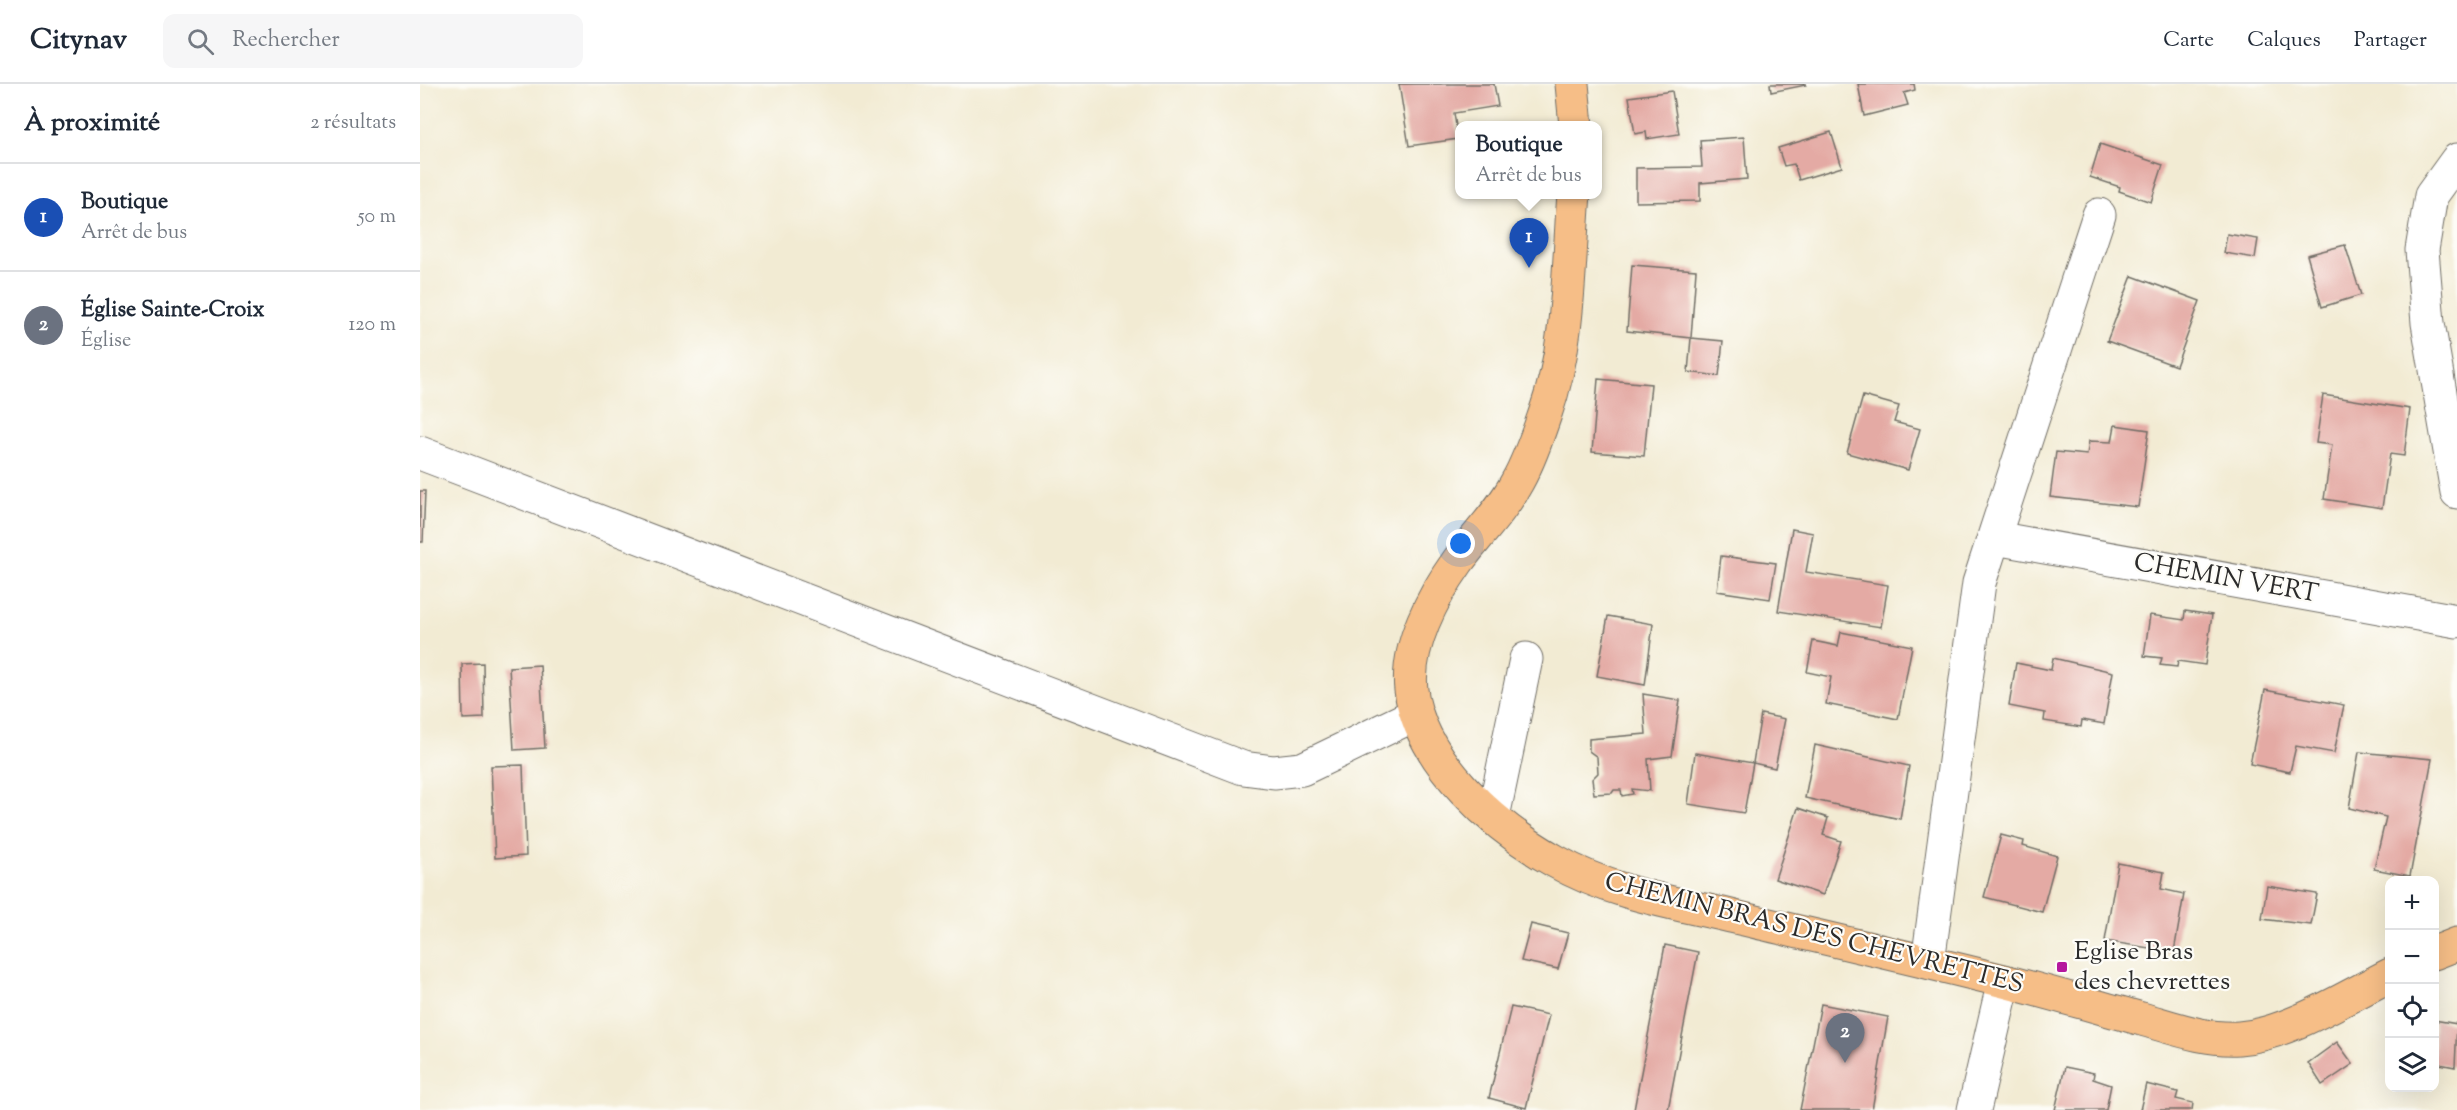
<!DOCTYPE html>
<html lang="fr">
<head>
<meta charset="utf-8">
<style>
	:root { --surface:#fff; --page:#f6f6f7; --text:#1f2937; --muted:#747a83; --line:#e0e1e3; --accent:#b5179e }
	body { margin:0; font-family:"Sorts Mill Goudy",serif; background:var(--page); color:var(--text) }
	.controls { position:absolute; right:18px; bottom:18px; display:grid; overflow:hidden; border-radius:12px; box-shadow:0 6px 24px #0002 }
	.controls button { width:54px; height:54px; display:grid; place-items:center; padding:0; border:0; border-bottom:2px solid var(--line); background:var(--surface); color:var(--text); font:30px sans-serif }
	.you { position:absolute; left:1041px; top:460px; width:21px; height:21px; margin:-15px; border:4px solid #fff; border-radius:50%; background:#1a73e8; box-shadow:0 0 0 9px #1a73e833 }
	.badge { display:grid; place-items:center; width:39px; height:39px; border-radius:50%; background:var(--accent); color:#fff; font-size:20px; font-weight:700 }
	.pin { position:absolute; translate:-50% -50px; filter:drop-shadow(0 2px 3px #0008) }
	.pin::after { content:''; position:absolute; top:32px; width:21px; height:18px; background:inherit; clip-path:polygon(0 0,100% 0,50% 100%) }
	.popup { position:absolute; left:1035px; top:37px; width:147px; height:78px; box-sizing:border-box; display:grid; place-content:center; border-radius:12px; background:var(--surface); filter:drop-shadow(0 2px 4px #0005); font-size:20px; white-space:nowrap; color:var(--muted) }
	.popup b { font-size:22px; color:var(--text) }
	.popup::after { content:''; position:absolute; left:50%; top:100%; margin-left:-12px; border:12px solid transparent; border-top-color:var(--surface) }
	.list { margin:0; padding:0; list-style:none }
	h2 { display:flex; justify-content:space-between; align-items:center; height:78px; margin:0; padding:0 24px; font-size:26px }
	h2 small { font-size:20px; font-weight:400; color:var(--muted) }
	.list li { display:grid; grid-template-columns:39px 1fr auto; gap:18px; align-items:center; box-sizing:border-box; height:108px; padding:0 24px; border-top:2px solid var(--line) }
	.list b { display:block; font-size:22px; white-space:nowrap }
	.list p { margin:0; font-size:20px; white-space:nowrap; color:var(--muted) }
	.list em { font-size:20px; font-style:normal; color:var(--muted) }
	.icon { flex:none; width:33px; height:33px; fill:none; stroke:currentColor; stroke-width:2; stroke-linecap:round; stroke-linejoin:round }
	.map { position:relative; flex:none; width:2037px; height:1026px; overflow:hidden }
	header { display:flex; align-items:center; gap:36px; box-sizing:border-box; height:84px; padding:0 30px; background:var(--surface); border-bottom:2px solid var(--line) }
	header strong { font-size:28px }
	nav { display:flex; gap:33px; margin-inline-start:auto; font-size:21px }
	.search { width:420px; height:54px; background:var(--page); display:flex; align-items:center; gap:15px; box-sizing:border-box; padding:0 21px; border-radius:12px; color:var(--muted); font-size:22px }
	main { display:flex }
	aside { flex:1; background:var(--surface) }
	.map>svg:first-child { display:block }
	.building { fill:#e4aaa4 }
	.lines { fill:none; stroke-linecap:round; stroke-linejoin:round }
	.minor-casing { stroke:#716e66; stroke-width:35 }
	.major-casing { stroke:#716e66; stroke-width:35 }
	.minor { stroke:#fff; stroke-width:33 }
	.major { stroke:#f6be87; stroke-width:33 }
	.poi-dot { fill:#b5179e; stroke:#fdfcf7; stroke-width:2 }
	.labels { text-anchor:middle; dominant-baseline:central; stroke-width:4.5; stroke-linejoin:round; paint-order:stroke }
	.street-label { font-size:26px; fill:#2b2b2b; stroke:#fdfcf7 }
	.poi-label { font-size:26px; fill:#2b2b2b; stroke:#fdfcf7; text-anchor:start }
</style>
</head>
<body>
<header>
<strong>Citynav</strong>
<div class="search"><svg class="icon" aria-label="search" viewBox="0 0 24 24"><circle cx="10" cy="10" r="6"/><path d="M15 15l6 6"/></svg>Rechercher</div>
<nav><a>Carte</a><a>Calques</a><a>Partager</a></nav>
</header>
<main>
<aside>
<h2>À proximité<small>2 résultats</small></h2>
<ul class="list">
<li><span class="badge" style="background:#1a4fb4">1</span><div><b>Boutique</b><p>Arrêt de bus</p></div><em>50 m</em></li>
<li><span class="badge" style="background:#6b7280">2</span><div><b>Église Sainte-Croix</b><p>Église</p></div><em>120 m</em></li>
</ul>
</aside>
<div class="map">
<svg width="2037" height="1026" viewBox="0 0 2037 1026">
	<rect width="100%" height="100%" fill="#fdfcf7"/>
	<filter id="ink" filterUnits="userSpaceOnUse"><feTurbulence type="fractalNoise" baseFrequency=".0167" numOctaves="2"/><feDisplacementMap in="SourceGraphic" scale="12" xChannelSelector="R" yChannelSelector="G"/><feConvolveMatrix kernelMatrix="1 2 1 2 8 2 1 2 1" color-interpolation-filters="sRGB"/></filter>
	<filter id="wash" filterUnits="userSpaceOnUse"><feTurbulence type="fractalNoise" baseFrequency=".008" numOctaves="4" result="noise"/><feDisplacementMap in="SourceGraphic" scale="24" xChannelSelector="R" yChannelSelector="G"/><feGaussianBlur stdDeviation="1.35" result="paint"/><feColorMatrix in="noise" values="0 0 0 0 0 0 0 0 0 0 0 0 0 0 0 0 0 1.4 0 .05"/><feComposite in="paint" operator="in"/></filter>
	<g filter="url(#wash)">
		<rect width="100%" height="100%" fill="#f2ebd3"/>
		<g id="blocks">
			<g class="building">
				<polygon points="979,0 1074,0 1078,22 1034,29 1038,55 989,62"/>
				<polygon points="1350,0 1386,0 1386,1 1351,8"/>
				<polygon points="1438,0 1494,0 1495,6 1484,9 1488,21 1444,32"/>
				<polygon points="1252,7 1259,50 1227,55 1226,48 1215,50 1209,13"/>
				<polygon points="1411,48 1422,83 1379,96 1374,80 1364,82 1358,64"/>
				<polygon points="1324,53 1327,95 1280,99 1280,117 1216,118 1216,84 1282,83 1280,56"/>
				<polygon points="1680,60 1743,81 1731,118 1699,107 1700,103 1670,93"/>
				<polygon points="1807,150 1838,155 1835,174 1804,169"/>
				<polygon points="1925,161 1941,211 1902,223 1887,171"/>
				<polygon points="1212,181 1276,186 1271,254 1207,247"/>
				<polygon points="1712,192 1780,217 1756,282 1687,257"/>
				<polygon points="1271,254 1303,257 1299,292 1268,288"/>
				<polygon points="1178,295 1231,300 1224,372 1172,368"/>
				<polygon points="1903,311 1990,325 1984,372 1970,370 1962,424 1904,415 1912,361 1896,359"/>
				<polygon points="1443,312 1479,322 1474,338 1500,345 1488,386 1427,369"/>
				<polygon points="1695,341 1729,346 1718,423 1630,413 1636,368 1667,371 1669,357 1692,358"/>
				<polygon points="0,407 5,407 3,458 0,458"/>
				<polygon points="1372,445 1393,449 1386,488 1468,501 1461,543 1358,527"/>
				<polygon points="1301,472 1356,479 1350,515 1297,507"/>
				<polygon points="1765,527 1792,531 1785,581 1758,577 1757,583 1740,581 1742,574 1724,572 1730,531 1764,536"/>
				<polygon points="1188,532 1233,540 1225,601 1177,592"/>
				<polygon points="1421,548 1492,562 1478,635 1406,620 1411,593 1387,588 1393,557 1418,562"/>
				<polygon points="1633,574 1693,588 1684,640 1662,636 1661,643 1624,637 1625,629 1589,622 1596,579 1631,586"/>
				<polygon points="63,579 64,634 43,635 42,580"/>
				<polygon points="120,581 125,664 94,666 89,583"/>
				<polygon points="1845,606 1924,621 1914,669 1876,662 1870,688 1830,680"/>
				<polygon points="1223,610 1260,616 1252,672 1228,675 1230,707 1212,705 1213,710 1202,712 1201,706 1194,706 1192,709 1174,710 1172,695 1178,689 1177,673 1169,667 1169,655 1226,650"/>
				<polygon points="1341,630 1365,635 1355,684 1333,679"/>
				<polygon points="1395,661 1489,682 1480,735 1385,714"/>
				<polygon points="1939,668 2012,675 1990,792 1954,785 1966,733 1929,724"/>
				<polygon points="1275,669 1333,679 1324,729 1268,720"/>
				<polygon points="103,681 106,772 75,774 71,682"/>
				<polygon points="1378,724 1408,734 1403,751 1421,757 1403,811 1355,795"/>
				<polygon points="1581,751 1604,757 1603,762 1637,772 1622,828 1564,813"/>
				<polygon points="1698,779 1744,788 1741,805 1764,810 1754,868 1685,857"/>
				<polygon points="1847,802 1897,810 1891,841 1842,835"/>
				<polygon points="1111,840 1148,849 1138,885 1101,877"/>
				<polygon points="1245,861 1278,868 1248,1026 1214,1026"/>
				<polygon points="1401,920 1468,933 1452,1026 1380,1026"/>
				<polygon points="1091,923 1129,931 1106,1024 1069,1014"/>
				<polygon points="2014,936 2037,940 2035,983 2014,979"/>
				<polygon points="1917,958 1933,980 1902,1001 1888,979"/>
				<polygon points="1645,983 1674,989 1673,995 1691,1001 1686,1026 1635,1026"/>
				<polygon points="1726,1000 1758,1008 1756,1015 1773,1019 1772,1026 1720,1026"/>
			</g>
		</g>
	</g>
	<g filter="url(#ink)">
		<use href="#blocks" fill-opacity="0" stroke="#716e66" stroke-width="1.5"/>
		<g class="lines">
			<g class="minor-casing">
				<g id="minor">
					<polyline points="2037,76 2011,112 2002,166 2008,239 2037,408"/>
					<polyline points="0,369 823,684 854,688 882,685 996,630"/>
					<polyline points="1575,454 2037,537"/>
					<polyline points="1073,733 1106,575"/>
					<polyline points="1508,878 1559,499 1679,131"/>
					<polyline points="1554,1026 1584,897"/>
				</g>
			</g>
			<g class="major-casing">
				<g id="major">
					<polyline points="1152,0 1156,42"/>
					<path d="M1154,110C1148,184 1150,260 1125,330C1117,353 1109,377 1097,398C1081,428 1057,451 1038,477C1013,512 986,562 991,606C1000,678 1076,744 1135,777C1190,809 1255,819 1315,833C1404,854 1492,874 1580,896C1627,908 1675,922 1722,935C1754,944 1785,956 1819,954C1866,951 1926,913 1970,891"/>
					<polyline points="2014,869 2037,860"/>
				</g>
			</g>
			<use href="#minor" class="minor"/>
			<use href="#major" class="major"/>
		</g>
	</g>
	<rect class="poi-dot" x="1636" y="877" width="12" height="12" rx="3"/>
	<g class="labels">
		<g class="street-label">
			<text transform="translate(1806 495) rotate(10)">CHEMIN VERT</text>
			<text transform="translate(1394 850) rotate(14)">CHEMIN BRAS DES CHEVRETTES</text>
		</g>
		<g class="poi-label">
			<text x="1654" y="868">Eglise Bras<tspan x="1654" dy="30">des chevrettes</tspan></text>
		</g>
	</g>
</svg>
<div class="controls">
<button>+</button>
<button>−</button>
<button><svg class="icon" aria-label="locate" viewBox="0 0 24 24"><circle cx="12" cy="12" r="6"/><path d="M12 2v4M12 18v4M2 12h4M18 12h4"/></svg></button>
<button><svg class="icon" aria-label="layers" viewBox="0 0 24 24"><path d="M12 4l9 5-9 5-9-5zM3 14l9 5 9-5"/></svg></button>
</div>
<div class="you"></div>
<div class="pin badge" style="left:1109px;top:184px;background:#1a4fb4">1</div>
<div class="popup"><b>Boutique</b>Arrêt de bus</div>
<div class="pin badge" style="left:1425px;top:979px;background:#6b7280">2</div>
</div>
</main>
</body>
</html>
